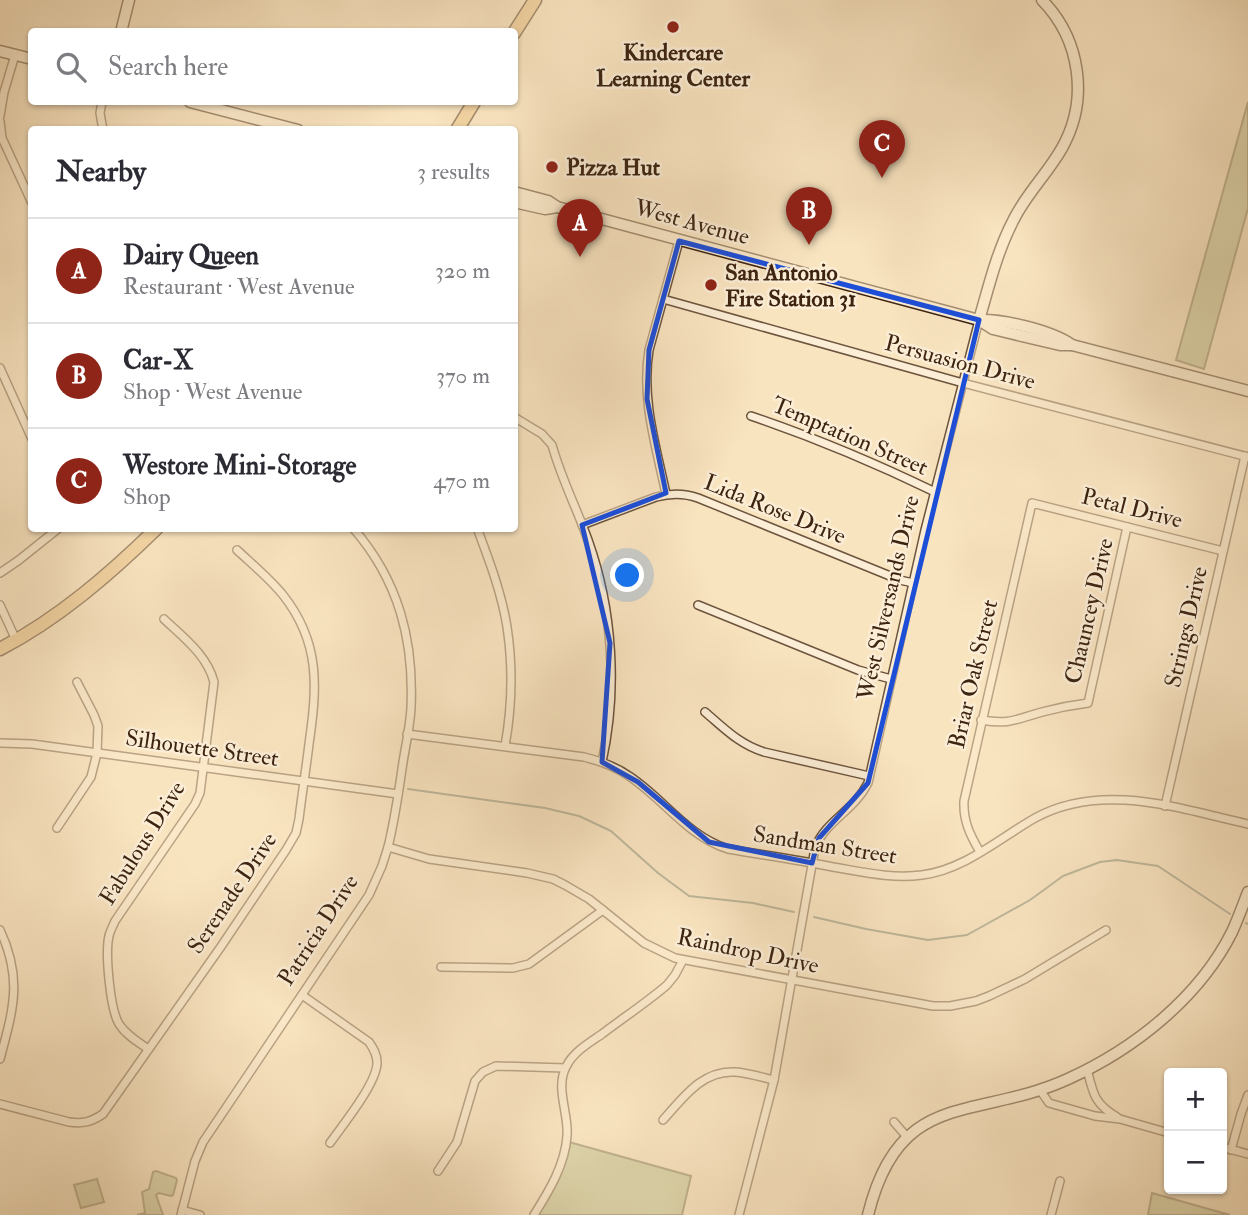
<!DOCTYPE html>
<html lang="en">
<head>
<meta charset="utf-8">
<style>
	:root { --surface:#fff; --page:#f7f7f7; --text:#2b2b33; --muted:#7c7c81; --line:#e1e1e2; --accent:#8f2418 }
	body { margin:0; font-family:"IM FELL Double Pica",serif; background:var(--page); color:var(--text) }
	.controls { position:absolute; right:21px; bottom:21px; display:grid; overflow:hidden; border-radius:7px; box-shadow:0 2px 5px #0004 }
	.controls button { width:63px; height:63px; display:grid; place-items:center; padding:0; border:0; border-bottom:2px solid var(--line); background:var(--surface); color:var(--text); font:35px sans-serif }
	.you { position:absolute; left:628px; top:576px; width:24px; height:24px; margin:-18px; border:5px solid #fff; border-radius:50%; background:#1a73e8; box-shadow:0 0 0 10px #1a73e833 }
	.badge { display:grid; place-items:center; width:46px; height:46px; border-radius:50%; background:var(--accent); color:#fff; font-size:23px; font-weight:700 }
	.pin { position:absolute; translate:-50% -58px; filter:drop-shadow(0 2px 4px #0008) }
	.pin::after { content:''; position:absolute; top:37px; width:24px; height:21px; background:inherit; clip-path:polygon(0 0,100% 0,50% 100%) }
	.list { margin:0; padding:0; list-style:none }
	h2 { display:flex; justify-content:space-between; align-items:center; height:91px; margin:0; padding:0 28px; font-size:30px }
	h2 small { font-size:23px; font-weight:400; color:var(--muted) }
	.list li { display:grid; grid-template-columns:46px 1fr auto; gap:21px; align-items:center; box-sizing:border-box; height:105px; padding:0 28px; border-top:2px solid var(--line) }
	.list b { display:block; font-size:26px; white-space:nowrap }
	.list p { margin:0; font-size:23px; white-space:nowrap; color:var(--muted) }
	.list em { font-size:23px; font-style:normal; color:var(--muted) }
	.icon { flex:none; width:38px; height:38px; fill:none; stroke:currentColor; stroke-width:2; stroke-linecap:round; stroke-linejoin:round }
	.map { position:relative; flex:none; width:1248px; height:1215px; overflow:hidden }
	.search { position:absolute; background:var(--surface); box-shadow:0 2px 5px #0004; left:28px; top:28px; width:490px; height:77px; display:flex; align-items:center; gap:18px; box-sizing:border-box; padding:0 24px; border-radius:7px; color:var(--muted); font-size:26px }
	.panel { position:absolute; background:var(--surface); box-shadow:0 2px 5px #0004; left:28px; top:126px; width:490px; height:406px; border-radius:7px }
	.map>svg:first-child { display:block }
	.green { fill:#bcc493; stroke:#7c7452; stroke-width:2 }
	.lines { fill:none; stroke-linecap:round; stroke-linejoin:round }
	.stream { stroke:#778170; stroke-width:2 }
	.street-casing { stroke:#6c543d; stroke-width:10 }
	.secondary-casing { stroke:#3d2411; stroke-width:13 }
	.primary-casing { stroke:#3d2411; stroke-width:15 }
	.street { stroke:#fbedd6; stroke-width:7 }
	.secondary { stroke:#fbedd6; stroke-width:10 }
	.primary { stroke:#ecc280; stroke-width:12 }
	.marked { fill:none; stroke:#1d4ed8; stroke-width:5; stroke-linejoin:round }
	.poi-dot { fill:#8f2418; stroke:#fbedd6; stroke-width:2.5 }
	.labels { text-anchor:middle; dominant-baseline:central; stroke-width:5; stroke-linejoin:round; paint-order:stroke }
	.poi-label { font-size:23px; font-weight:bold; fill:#3d2411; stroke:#fbedd6; text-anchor:start }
	.street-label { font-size:23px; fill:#3d2411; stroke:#fbedd6 }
</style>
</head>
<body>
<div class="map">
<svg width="1248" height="1215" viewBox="0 0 1248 1215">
	<rect width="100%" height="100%" fill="#f9e4c0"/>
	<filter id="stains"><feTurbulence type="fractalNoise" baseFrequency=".00286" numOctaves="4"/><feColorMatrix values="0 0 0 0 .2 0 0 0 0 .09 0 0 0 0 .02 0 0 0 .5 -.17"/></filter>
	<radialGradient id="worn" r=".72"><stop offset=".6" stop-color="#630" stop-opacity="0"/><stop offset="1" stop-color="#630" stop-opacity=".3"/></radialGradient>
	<g class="green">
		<polygon points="1248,102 1248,208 1204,369 1176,360"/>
		<path d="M569,1142L691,1176L682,1215H538C554,1190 561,1171 569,1142Z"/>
		<polygon points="156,1171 176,1178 177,1180 173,1195 171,1196 159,1193 156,1195 163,1215 137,1215 145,1213 142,1192 149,1189 153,1172"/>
		<polygon points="97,1179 104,1202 81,1208 74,1185"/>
		<polygon points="1152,1193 1230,1215 1148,1215"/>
	</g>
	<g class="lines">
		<g class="stream">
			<polyline points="408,789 545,808 579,816 611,831 658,873 689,896 753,903 794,912"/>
			<polyline points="814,917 866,929 928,940 967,935 1030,900 1063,876 1100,862 1117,860 1158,866 1230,914"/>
			<polyline points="1246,923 1248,924"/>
		</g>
		<g class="street-casing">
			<g id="street">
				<polyline points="102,102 100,113 103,130"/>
				<polyline points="0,116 4,92 15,55"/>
				<polyline points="0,121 2,138 32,203"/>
				<polyline points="663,299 963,383 1248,457"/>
				<polyline points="0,368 32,439"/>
				<path d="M751,416C813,437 875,463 935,492"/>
				<path d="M514,417L542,434L552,445C561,478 577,509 588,540C613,610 618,690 602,762"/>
				<path d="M666,494C656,446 641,399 649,350L679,241"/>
				<path d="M582,525L656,497C671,493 684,493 698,498L900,580L913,583"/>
				<path d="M477,528C489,560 502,594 507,627C513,666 512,707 505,746"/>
				<polyline points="0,573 19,560 59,528"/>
				<polyline points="0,605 16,640"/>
				<polyline points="698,605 858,670 891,679"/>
				<path d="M705,712C725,729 739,744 764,752L869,776"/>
				<path d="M981,720C1011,725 1016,719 1042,712C1057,708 1072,705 1088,703L1127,527"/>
				<path d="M407,734L584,757C600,761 615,766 629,776C664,799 687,836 728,849C763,855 798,860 833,867C863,872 892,879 922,875C964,870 1000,838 1035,818C1102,781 1180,809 1248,824"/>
				<polyline points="0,743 32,744 398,794"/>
				<polyline points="1165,806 1245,456"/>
				<polyline points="57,828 91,777 97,753 98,726 94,715 77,682"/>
				<polyline points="388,847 429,859 527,873 553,879 565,885 589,899 644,943 675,958 933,1006 950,1006 976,1001 989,996 1025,979 1106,930"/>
				<path d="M980,852C970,835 963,821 964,801L1032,503L1223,551"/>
				<path d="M0,930C23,979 13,1010 0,1059"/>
				<polyline points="441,967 513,968 529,964 603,910"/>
				<path d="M302,995L369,1042C373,1048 377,1054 377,1062C378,1082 342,1126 330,1143"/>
				<path d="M148,1049C138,1042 126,1035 119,1024C110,1009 105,953 109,936C110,931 113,926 115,921L195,804L200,793L214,682C207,655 184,638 164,619"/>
				<path d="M1087,1069C1093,1093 1094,1104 1117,1117"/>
				<polyline points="1040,1090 1049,1103 1095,1116 1120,1119 1169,1133"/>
				<path d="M0,1104L69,1122C83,1124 91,1122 103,1114L220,948L286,850L296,833L299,819C302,794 306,769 309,744C317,688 321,643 283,595C270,579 252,564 237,550"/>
				<path d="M663,1120C683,1098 702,1070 735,1072C748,1073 761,1077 774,1080"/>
				<polyline points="894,1122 907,1137"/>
				<polyline points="1222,1147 1248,1154"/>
				<polyline points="1231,1150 1241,1114 1248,1095"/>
				<polyline points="438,1171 457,1142 475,1081 483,1072 496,1066 565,1068"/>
				<polyline points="182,1210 200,1215"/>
				<path d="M181,1215L195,1161L203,1142L369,895L382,866L388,847C395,819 399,790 403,762C406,744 410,726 411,708C414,640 399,581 353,528"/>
				<path d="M534,1215C549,1191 565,1165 567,1136C569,1114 555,1088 566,1067C573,1052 589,1043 602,1034C623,1018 646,1003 667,985L675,975L683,960"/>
				<path d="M739,1215L774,1080L815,848C826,820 854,811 868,783L925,530L979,320"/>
				<polyline points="1051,1215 1060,1181"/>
			</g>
		</g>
		<g class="secondary-casing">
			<g id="secondary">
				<polyline points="121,32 129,0"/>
				<polyline points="0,51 32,59"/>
				<polyline points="190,102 298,130"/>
				<polyline points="514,192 548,201 557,207 979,320 993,329 1060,345 1072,345 1248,391"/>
				<polyline points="514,202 545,209 557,207"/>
				<path d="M979,320C989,286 997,251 1014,219C1027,193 1048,173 1062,148C1089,100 1081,40 1042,0"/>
				<path d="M979,320C1004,319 1052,331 1072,345"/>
				<path d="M868,1215C899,1087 976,1121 1068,1079C1134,1049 1199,998 1232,932C1238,919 1243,905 1248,892"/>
			</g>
		</g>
		<g class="primary-casing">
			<g id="primary">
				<polyline points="514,33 535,0"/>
				<polyline points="457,130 474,102"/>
				<path d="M0,649C58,619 110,574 157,528"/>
			</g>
		</g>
		<use href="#street" class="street"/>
		<use href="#secondary" class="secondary"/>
		<use href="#primary" class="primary"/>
	</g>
	<path d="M0 0H1248V1215H0ZM679,241L979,320L868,783L819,838L812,863L709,842L638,782L602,762L610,643L582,525L666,493L647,399L649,350Z" fill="#f9e4c0" fill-opacity=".55" fill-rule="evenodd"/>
	<path class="marked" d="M679,241L979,320L868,783L819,838L812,863L709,842L638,782L602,762L610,643L582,525L666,493L647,399L649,350Z"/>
	<g class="poi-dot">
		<circle cx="673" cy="27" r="7"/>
		<circle cx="552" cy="167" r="7"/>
		<circle cx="711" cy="285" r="7"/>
	</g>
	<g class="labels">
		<g class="poi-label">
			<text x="673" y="52" text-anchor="middle">Kindercare<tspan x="673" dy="26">Learning Center</tspan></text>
			<text x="566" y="167">Pizza Hut</text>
			<text x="725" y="272">San Antonio<tspan x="725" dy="26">Fire Station 31</tspan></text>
		</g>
		<g class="street-label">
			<text transform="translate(692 222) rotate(15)">West Avenue</text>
			<text transform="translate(960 362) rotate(15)">Persuasion Drive</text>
			<text transform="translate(850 436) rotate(23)">Temptation Street</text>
			<text transform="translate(1132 508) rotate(14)">Petal Drive</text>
			<text transform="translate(775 509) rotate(22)">Lida Rose Drive</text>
			<text transform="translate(888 598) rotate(-77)">West Silversands Drive</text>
			<text transform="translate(1089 611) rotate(-77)">Chauncey Drive</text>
			<text transform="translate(1186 627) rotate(-77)">Strings Drive</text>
			<text transform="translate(973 674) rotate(-77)">Briar Oak Street</text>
			<text transform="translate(202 748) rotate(8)">Silhouette Street</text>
			<text transform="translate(142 843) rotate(-58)">Fabulous Drive</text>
			<text transform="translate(825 845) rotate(9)">Sandman Street</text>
			<text transform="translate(232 893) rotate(-56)">Serenade Drive</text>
			<text transform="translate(318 930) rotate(-57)">Patricia Drive</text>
			<text transform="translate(748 951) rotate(12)">Raindrop Drive</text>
		</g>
	</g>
	<rect width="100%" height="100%" filter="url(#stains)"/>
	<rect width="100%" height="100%" fill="url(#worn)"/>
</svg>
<div class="controls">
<button>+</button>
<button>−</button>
</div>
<div class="you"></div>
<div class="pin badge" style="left:580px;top:257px">A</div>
<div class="pin badge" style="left:809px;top:245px">B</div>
<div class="pin badge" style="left:882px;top:178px">C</div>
<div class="search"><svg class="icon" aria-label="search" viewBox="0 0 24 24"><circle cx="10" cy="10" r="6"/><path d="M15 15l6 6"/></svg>Search here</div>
<section class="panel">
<h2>Nearby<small>3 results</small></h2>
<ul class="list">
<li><span class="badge">A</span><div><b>Dairy Queen</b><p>Restaurant · West Avenue</p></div><em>320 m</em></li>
<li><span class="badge">B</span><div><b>Car-X</b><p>Shop · West Avenue</p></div><em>370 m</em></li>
<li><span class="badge">C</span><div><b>Westore Mini-Storage</b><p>Shop</p></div><em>470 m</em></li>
</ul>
</section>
</div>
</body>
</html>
